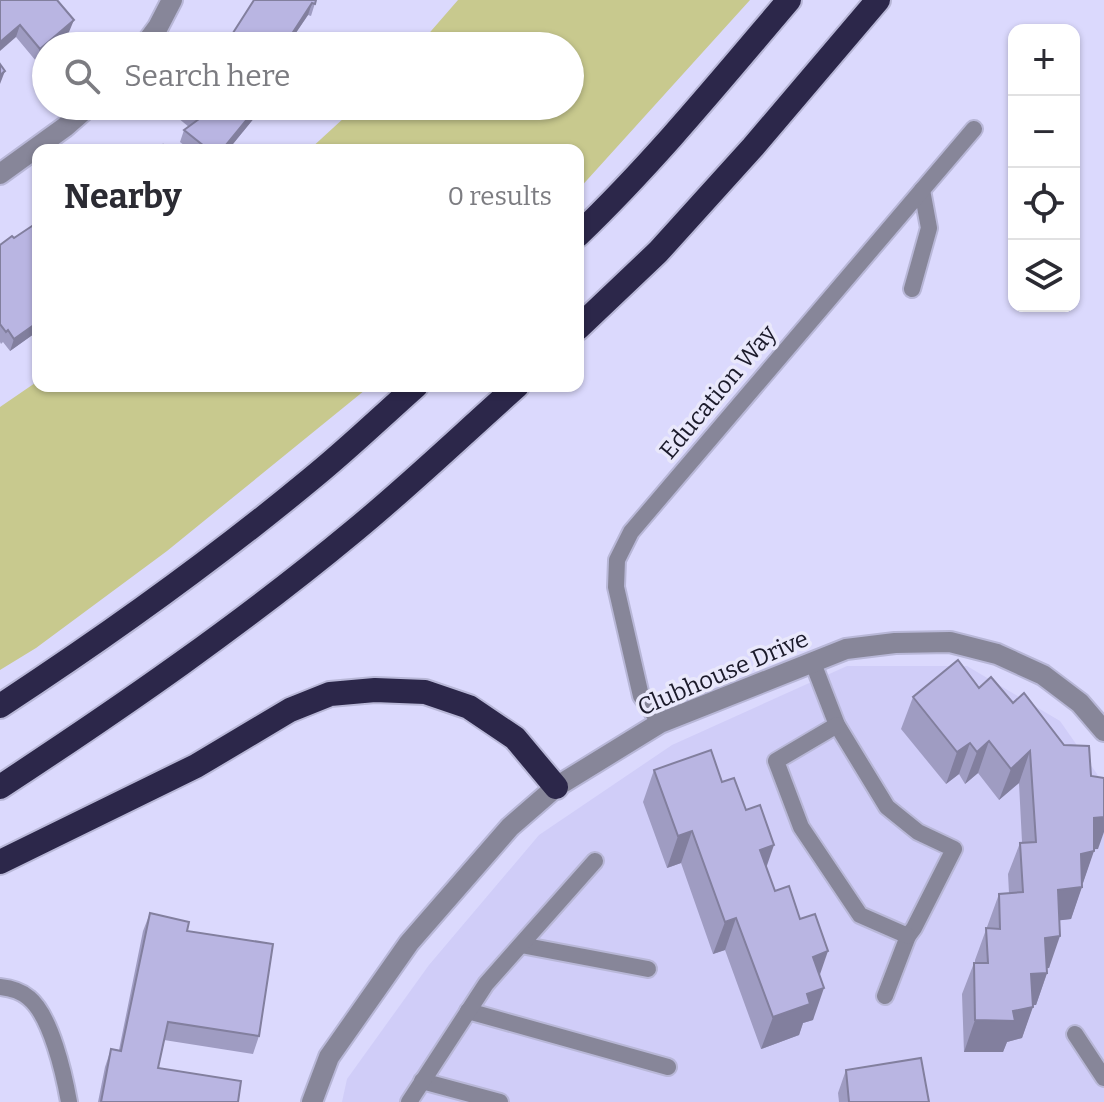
<!DOCTYPE html>
<html lang="en">
<head>
<meta charset="utf-8">
<style>
	:root { --surface:#fff; --page:#f7f7f7; --text:#2b2b33; --muted:#7c7c81; --line:#e1e1e2 }
	body { margin:0; font-family:Bitter,serif; background:var(--page); color:var(--text) }
	.controls { position:absolute; right:24px; top:24px; display:grid; overflow:hidden; border-radius:16px; box-shadow:0 2px 6px #0004 }
	.controls button { width:72px; height:72px; display:grid; place-items:center; padding:0; border:0; border-bottom:2px solid var(--line); background:var(--surface); color:var(--text); font:40px sans-serif }
	.list { margin:0; padding:0; list-style:none }
	h2 { display:flex; justify-content:space-between; align-items:center; height:104px; margin:0; padding:0 32px; font-size:34px }
	h2 small { font-size:26px; font-weight:400; color:var(--muted) }
	.icon { flex:none; width:44px; height:44px; fill:none; stroke:currentColor; stroke-width:2; stroke-linecap:round; stroke-linejoin:round }
	.map { position:relative; flex:none; width:1104px; height:1102px; overflow:hidden }
	.search { position:absolute; background:var(--surface); box-shadow:0 2px 6px #0004; left:32px; top:32px; width:552px; height:88px; display:flex; align-items:center; gap:20px; box-sizing:border-box; padding:0 28px; border-radius:44px; color:var(--muted); font-size:30px }
	.panel { position:absolute; background:var(--surface); box-shadow:0 2px 6px #0004; left:32px; top:144px; width:552px; height:248px; border-radius:16px }
	.map>svg:first-child { display:block }
	.built { fill:#d0cdf8 }
	.green { fill:#c8c98e }
	.lines { fill:none; stroke-linecap:round; stroke-linejoin:round }
	.lane-casing { stroke:#b8b7d7; stroke-width:20 }
	.street-casing { stroke:#b8b7d7; stroke-width:24 }
	.highway-casing { stroke:#b8b7d7; stroke-width:28 }
	.lane { stroke:#878699; stroke-width:16 }
	.street { stroke:#878699; stroke-width:20 }
	.highway { stroke:#2c274a; stroke-width:24 }
	.wall { fill:#9f9cc2 }
	.shaded-wall { fill:#827f9e }
	.building { fill:#b9b5e2; stroke:#827f9e; stroke-width:2 }
	.labels { text-anchor:middle; dominant-baseline:central; stroke-width:7; stroke-linejoin:round; paint-order:stroke }
	.street-label { font-size:24px; fill:#1b1a2a; stroke:#e9e8fb }
</style>
</head>
<body>
<div class="map">
<svg width="1104" height="1102" viewBox="0 0 1104 1102">
	<rect width="100%" height="100%" fill="#dbd9fd"/>
	<polygon class="built" points="847,666 967,666 1060,721 1104,784 1104,1102 342,1102 347,1079 429,965 539,835 672,745"/>
	<g class="green">
		<polygon points="458,0 750,0 578,190 578,150 309,150 357,106 570,106 570,46 418,46"/>
		<polygon points="38,381 38,386 370,386 167,551 36,648 0,670 0,407"/>
	</g>
	<g class="lines">
		<g class="lane-casing">
			<g id="lane">
				<polyline points="912,289 929,228 922,190"/>
				<polyline points="813,663 837,725 887,807 918,832 954,849 914,928 908,936 885,996"/>
				<polyline points="660,723 641,696 616,587 617,560 631,532 974,129"/>
				<polyline points="837,725 776,761 801,827 860,915 908,936"/>
				<polyline points="521,945 648,969"/>
				<path d="M0,987C10,988 21,991 29,998C51,1016 64,1074 69,1102"/>
				<polyline points="468,1011 668,1067"/>
				<polyline points="1075,1034 1104,1078"/>
				<polyline points="422,1081 500,1102"/>
				<polyline points="409,1102 486,984 595,861"/>
			</g>
		</g>
		<g class="street-casing">
			<g id="street">
				<polyline points="144,46 158,27 172,0"/>
				<polyline points="0,174 65,127 89,106"/>
				<polyline points="312,1102 329,1057 409,943 510,827 556,787 660,723 846,649 895,643 950,642 997,654 1043,675 1080,703 1104,731"/>
			</g>
		</g>
		<g class="highway-casing">
			<g id="highway">
				<path d="M578,235C654,162 721,80 789,0"/>
				<polyline points="578,328 658,252 753,147 878,0"/>
				<path d="M0,706C107,636 212,561 311,479C347,450 381,417 416,386"/>
				<path d="M0,787C122,707 242,624 354,531C410,485 463,434 517,386"/>
				<polyline points="0,862 196,766 290,710 330,694 375,690 425,692 469,707 515,738 556,787"/>
			</g>
		</g>
		<use href="#lane" class="lane"/>
		<use href="#street" class="street"/>
		<use href="#highway" class="highway"/>
	</g>
	<g class="wall">
		<polygon points="0,0 69,32 53,46 46,46 46,52 36,61 16,37"/>
		<polygon points="316,0 311,16 308,15 287,46 221,46 231,36"/>
		<polygon points="168,106 264,106 228,150 190,150 180,142 184,130 189,127 167,109"/>
		<polygon points="0,245 38,331 10,351 3,342 1,344 0,342"/>
		<polygon points="991,677 1098,849 1094,849 1071,919 1060,920 1049,968 1047,968 1047,973 1036,1005 1033,1005 1022,1038 1007,1042 1003,1052 964,1052 962,994 974,963 975,963 975,960 999,894 1009,893 1008,874 1020,843 1022,842 1019,783 999,800 978,773 965,784 959,774 946,784 901,729 913,697 979,688"/>
		<polygon points="654,770 722,782 766,867 775,891 820,975 813,1020 803,1023 799,1035 761,1049 725,950 713,954 681,863 667,868 643,802"/>
		<polygon points="150,913 187,931 259,1036 253,1054 164,1040 158,1068 238,1102 98,1102 105,1067 111,1049 119,1050 143,931"/>
		<polygon points="846,1070 929,1102 839,1102 838,1093"/>
	</g>
	<g class="shaded-wall">
		<polygon points="312,3 308,15 287,46 284,46"/>
		<polygon points="74,20 69,32 53,46 46,46 46,52 36,61 40,49"/>
		<polygon points="20,25 16,37 0,51 0,42"/>
		<polygon points="5,71 0,84 0,75"/>
		<polygon points="258,106 264,106 228,150 222,150"/>
		<polygon points="38,322 38,331 10,351 14,339"/>
		<polygon points="989,741 978,773 965,784 977,752"/>
		<polygon points="970,743 959,774 946,784 957,752"/>
		<polygon points="1030,751 1019,783 999,800 1011,769"/>
		<polygon points="1104,817 1104,832 1098,849 1082,850 1094,818"/>
		<polygon points="692,831 681,863 667,868 678,836"/>
		<polygon points="774,845 763,877 760,850"/>
		<polygon points="1094,851 1083,883 1070,886 1081,854"/>
		<polygon points="1082,887 1071,919 1046,922 1058,890"/>
		<polygon points="736,918 725,950 713,954 725,922"/>
		<polygon points="1060,936 1049,968 1033,970 1045,938"/>
		<polygon points="828,951 817,983 813,957"/>
		<polygon points="1047,973 1036,1005 1019,1006 1031,974"/>
		<polygon points="824,988 813,1020 803,1023 799,1035 761,1049 773,1017 807,994"/>
		<polygon points="1033,1007 1022,1038 1007,1042 1003,1052 964,1052 975,1020"/>
	</g>
	<g class="building">
		<polygon points="0,0 57,0 74,20 40,49 20,25 0,42"/>
		<polygon points="254,0 316,0 315,4 312,3 284,46 221,46 229,35 231,36"/>
		<polygon points="0,64 5,71 0,75"/>
		<polygon points="183,106 258,106 222,150 209,150 184,130 199,119"/>
		<polygon points="163,145 167,150 157,150"/>
		<polygon points="38,222 38,322 14,339 8,330 6,332 0,324 0,245 12,236 14,238"/>
		<polygon points="958,660 979,688 991,677 1013,703 1024,693 1064,745 1089,746 1091,776 1104,778 1104,817 1094,818 1094,851 1081,854 1082,887 1058,890 1060,936 1045,938 1047,973 1031,974 1033,1007 1013,1011 1015,1021 975,1020 974,963 988,963 986,928 1000,929 999,894 1023,892 1020,843 1036,842 1030,751 1011,769 989,741 977,752 970,743 957,752 913,697"/>
		<polygon points="711,750 722,782 734,778 746,810 760,805 774,845 760,850 775,891 789,886 800,919 815,914 828,951 813,957 824,988 807,994 810,1004 773,1017 736,918 725,922 692,831 678,836 654,770"/>
		<polygon points="150,913 189,922 187,931 273,944 259,1036 168,1022 158,1068 241,1081 238,1102 101,1102 111,1049 121,1051"/>
		<polygon points="921,1058 929,1102 849,1102 846,1070"/>
	</g>
	<g class="labels">
		<g class="street-label">
			<text transform="translate(718 392) rotate(-50)">Education Way</text>
			<text transform="translate(723 673) rotate(-23)">Clubhouse Drive</text>
		</g>
	</g>
</svg>
<div class="controls">
<button>+</button>
<button>−</button>
<button><svg class="icon" aria-label="locate" viewBox="0 0 24 24"><circle cx="12" cy="12" r="6"/><path d="M12 2v4M12 18v4M2 12h4M18 12h4"/></svg></button>
<button><svg class="icon" aria-label="layers" viewBox="0 0 24 24"><path d="M12 4l9 5-9 5-9-5zM3 14l9 5 9-5"/></svg></button>
</div>
<div class="search"><svg class="icon" aria-label="search" viewBox="0 0 24 24"><circle cx="10" cy="10" r="6"/><path d="M15 15l6 6"/></svg>Search here</div>
<section class="panel">
<h2>Nearby<small>0 results</small></h2>
<ul class="list">
</ul>
</section>
</div>
</body>
</html>
